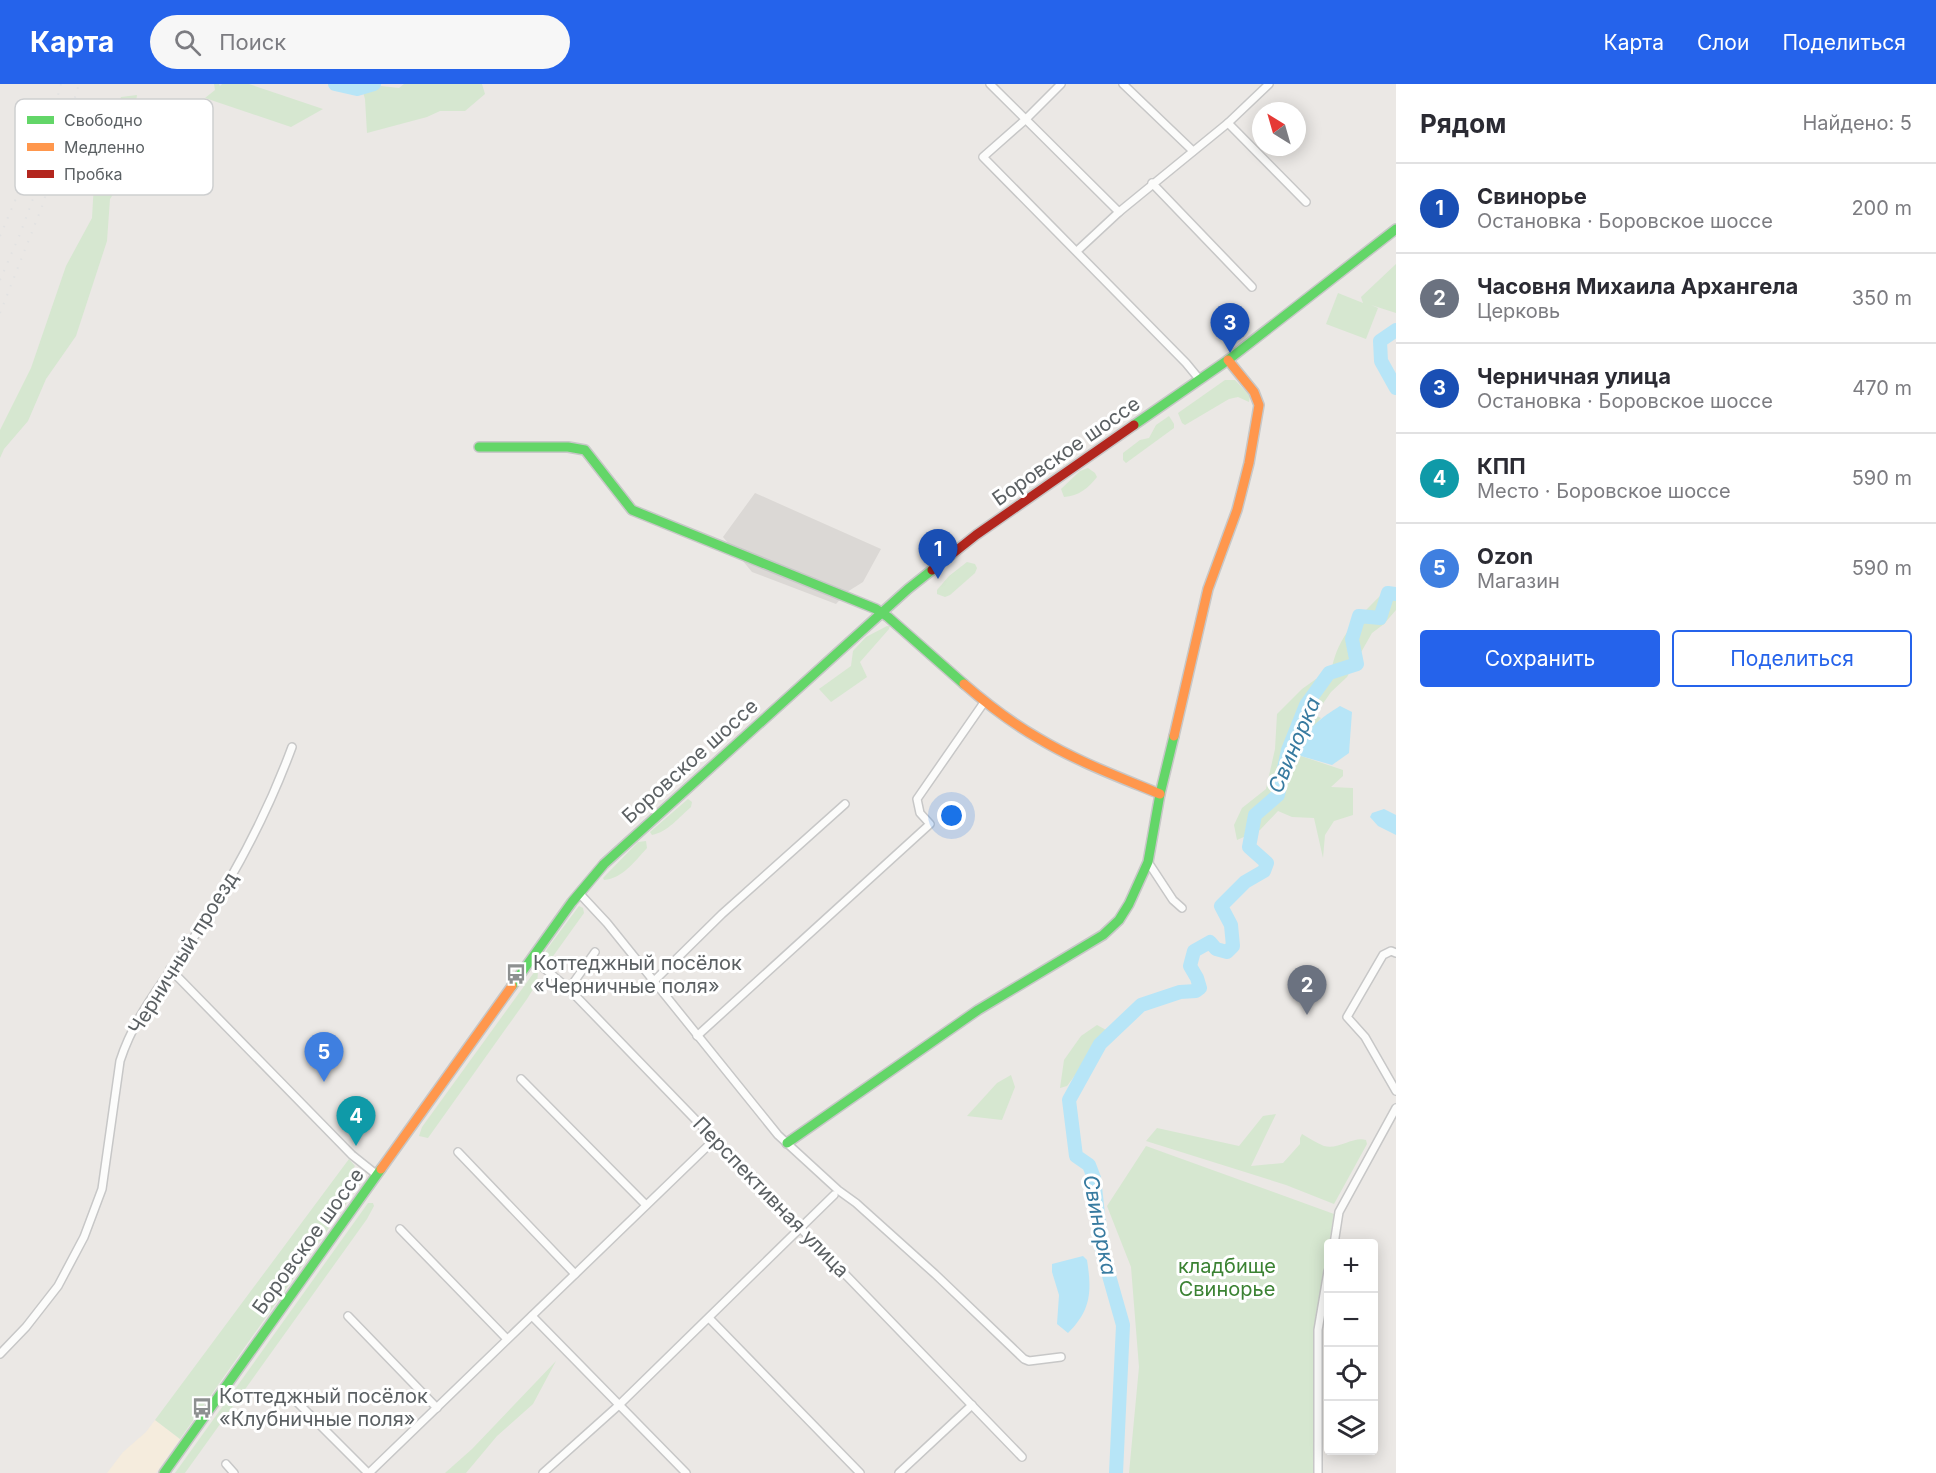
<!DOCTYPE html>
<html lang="ru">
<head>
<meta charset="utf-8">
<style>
	:root { --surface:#fff; --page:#f7f7f7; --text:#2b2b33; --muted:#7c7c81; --line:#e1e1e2; --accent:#2563eb }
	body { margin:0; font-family:Inter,sans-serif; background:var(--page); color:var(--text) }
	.controls { position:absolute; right:18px; bottom:18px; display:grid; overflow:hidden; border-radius:6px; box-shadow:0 3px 15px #0003 }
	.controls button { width:54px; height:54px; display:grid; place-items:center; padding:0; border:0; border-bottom:2px solid var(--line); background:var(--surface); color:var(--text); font:30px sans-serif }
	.compass { position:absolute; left:1252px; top:18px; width:54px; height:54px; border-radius:50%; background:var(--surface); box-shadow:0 3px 15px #0003; rotate:323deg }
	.you { position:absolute; left:952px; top:732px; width:21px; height:21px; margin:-15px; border:4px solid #fff; border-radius:50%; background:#1a73e8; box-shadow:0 0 0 9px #1a73e833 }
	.badge { display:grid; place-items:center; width:39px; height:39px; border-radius:50%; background:var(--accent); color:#fff; font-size:20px; font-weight:700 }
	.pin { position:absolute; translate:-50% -50px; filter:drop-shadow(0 2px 3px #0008) }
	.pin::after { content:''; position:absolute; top:32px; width:21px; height:18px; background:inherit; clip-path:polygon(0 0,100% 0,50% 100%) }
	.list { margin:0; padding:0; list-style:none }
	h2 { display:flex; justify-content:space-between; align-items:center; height:78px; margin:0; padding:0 24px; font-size:26px }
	h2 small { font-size:20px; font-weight:400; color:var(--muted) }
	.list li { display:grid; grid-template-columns:39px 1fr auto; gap:18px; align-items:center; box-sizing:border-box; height:90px; padding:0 24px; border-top:2px solid var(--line) }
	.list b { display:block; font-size:22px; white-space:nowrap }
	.list p { margin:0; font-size:20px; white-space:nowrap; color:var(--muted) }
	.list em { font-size:20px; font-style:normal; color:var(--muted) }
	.actions { display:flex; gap:12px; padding:18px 24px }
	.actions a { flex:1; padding:14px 0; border:2px solid var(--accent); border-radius:6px; text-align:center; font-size:21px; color:var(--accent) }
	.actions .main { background:var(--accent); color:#fff }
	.icon { flex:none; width:33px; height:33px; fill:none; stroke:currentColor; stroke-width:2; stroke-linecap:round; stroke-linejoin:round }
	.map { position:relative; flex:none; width:1396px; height:1389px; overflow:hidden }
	header { display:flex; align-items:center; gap:36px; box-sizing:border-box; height:84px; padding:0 30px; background:var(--accent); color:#fff }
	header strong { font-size:28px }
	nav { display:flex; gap:33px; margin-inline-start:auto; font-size:21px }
	.search { width:420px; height:54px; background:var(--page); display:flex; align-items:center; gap:15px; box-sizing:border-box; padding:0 21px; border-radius:33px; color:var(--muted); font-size:22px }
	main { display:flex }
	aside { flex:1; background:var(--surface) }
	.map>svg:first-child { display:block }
	.commercial { fill:#f5ecdd }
	.industrial { fill:#dbd8d5 }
	.green { fill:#d6e7d0 }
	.water { fill:#b7e5f7 }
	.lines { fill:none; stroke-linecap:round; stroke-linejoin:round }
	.river { stroke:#b7e5f7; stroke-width:14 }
	.street-casing { stroke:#c7c7c7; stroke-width:10 }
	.fast-casing { stroke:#c7c7c7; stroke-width:12 }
	.slow-casing { stroke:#c7c7c7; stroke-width:12 }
	.jam-casing { stroke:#c7c7c7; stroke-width:12 }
	.street { stroke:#fcfcfb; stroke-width:7 }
	.fast { stroke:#63d668; stroke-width:9 }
	.slow { stroke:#ff974d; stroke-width:9 }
	.jam { stroke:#b3261e; stroke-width:9 }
	.rail { stroke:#e2e2e2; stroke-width:2; stroke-dasharray:1.5 8; stroke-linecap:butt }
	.labels { text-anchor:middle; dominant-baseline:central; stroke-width:6; stroke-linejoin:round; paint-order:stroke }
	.street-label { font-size:20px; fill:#5b6063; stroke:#fff }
	.poi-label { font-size:20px; fill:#5b6063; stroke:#fff; text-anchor:start }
	.park-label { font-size:20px; fill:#3b8233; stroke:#fff }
	.water-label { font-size:21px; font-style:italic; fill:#387ba0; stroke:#fff }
	.key { fill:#fff; stroke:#cecfd0; stroke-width:1.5 }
	.key-label { font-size:16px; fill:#5b6063 }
</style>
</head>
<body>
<header>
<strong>Карта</strong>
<div class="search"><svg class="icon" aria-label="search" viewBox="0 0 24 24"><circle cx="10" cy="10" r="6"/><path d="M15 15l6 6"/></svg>Поиск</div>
<nav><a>Карта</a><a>Слои</a><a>Поделиться</a></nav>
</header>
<main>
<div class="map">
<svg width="1396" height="1389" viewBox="0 0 1396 1389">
	<rect width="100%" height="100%" fill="#ebe8e5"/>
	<polygon class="commercial" points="155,1336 180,1355 156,1389 107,1389 123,1368 146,1348"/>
	<polygon class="industrial" points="755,409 881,465 863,498 847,508 836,520 752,488 723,453"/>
	<g class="green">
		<polygon points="214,0 219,0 220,2 222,0 249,0 323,25 291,43 205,14 215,6"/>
		<polygon points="404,0 482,0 485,10 465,27 440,27 427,33 367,49 365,15 363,8 381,2 399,4"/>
		<polygon points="137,11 134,34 135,46 164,55 156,71 132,93 121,98 110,115 107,157 76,252 46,295 28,337 4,365 0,374 0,346 31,284 66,182 92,134 95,81 121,13"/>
		<polygon points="1396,180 1396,229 1371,221 1378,224 1366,255 1326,240 1338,209 1363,219 1361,213"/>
		<polygon points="1225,296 1235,296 1250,312 1249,318 1238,313 1229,315 1185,341 1182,339 1178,329"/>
		<polygon points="1169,332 1174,340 1174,344 1126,379 1123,376 1123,369 1140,356 1149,354 1156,341"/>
		<path d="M1088,384L1095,389L1097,393C1088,404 1079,412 1064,413L1061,405L1080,387Z"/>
		<polygon points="967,478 975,480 977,484 975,489 950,511 945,513 937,510 937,506 949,492"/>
		<path d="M1396,503V526L1384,540L1372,549L1347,593L1331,608L1315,631L1321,634L1299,660L1301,672L1343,686V692L1331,703L1353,704V731L1334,737L1325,751L1323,774L1314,734L1292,733L1278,727L1260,746L1237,756L1234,741L1242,724L1266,705L1275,665L1277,630L1302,605L1316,595L1330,594C1335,561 1347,545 1370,522C1379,513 1384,507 1396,503Z"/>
		<polygon points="887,542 890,542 889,545 860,578 867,593 831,618 819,605 851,582 853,567 866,553"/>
		<path d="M688,715L692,718L691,723C679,733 668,748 652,751L650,748Z"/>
		<path d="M646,757L647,764C634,778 623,794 604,796L603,794L638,758Z"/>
		<polygon points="579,822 583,824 584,829 551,875 546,877 544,873 547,865"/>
		<polygon points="535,887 538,888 537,899 527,915 428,1054 419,1052 422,1043"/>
		<polygon points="1097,941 1108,947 1067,1002 1060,1004 1064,976 1081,952"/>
		<polygon points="1011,991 1015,1003 1002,1036 967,1032 997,999"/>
		<path d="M1276,1030L1251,1082L1283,1079L1300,1060V1054L1302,1050C1309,1054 1317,1059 1324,1062C1339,1066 1353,1052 1366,1056L1367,1060L1334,1120L1286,1101L1146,1057L1157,1044L1239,1062L1263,1032Z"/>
		<polygon points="1146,1062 1334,1130 1313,1256 1315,1315 1314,1389 1129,1389 1139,1283 1131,1183 1107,1122"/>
		<polygon points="349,1075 355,1082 352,1086 357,1090 360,1086 365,1093 180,1355 155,1336"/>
		<polygon points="368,1119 373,1119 374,1122 367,1135 185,1389 175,1389"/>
		<polygon points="556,1277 533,1320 497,1352 466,1389 445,1389 472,1365"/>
	</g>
	<g class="water">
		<path d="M1340,622L1352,628L1349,669L1332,681L1301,672L1298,668C1300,648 1324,632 1340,622Z"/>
		<polygon points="1384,725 1396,731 1396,751 1378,742 1370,733 1372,729"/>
		<path d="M1083,1172L1087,1176C1092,1208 1091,1226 1068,1249L1057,1240L1059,1211L1052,1188V1180Z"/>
	</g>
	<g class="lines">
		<g class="river">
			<polyline points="335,0 357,5 374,0"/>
			<polyline points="1396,246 1380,257 1381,277 1396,304"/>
			<polyline points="1116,1389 1123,1241 1102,1167 1094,1094 1089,1081 1076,1072 1069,1016 1100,960 1141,921 1180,908 1196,907 1200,904 1197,894 1190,882 1194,867 1210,858 1216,865 1227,868 1233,862 1231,841 1221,822 1245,798 1264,787 1267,779 1249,763 1255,731 1278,711 1288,666 1306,621 1329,589 1357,580 1352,555 1359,532 1380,534 1388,509 1396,510"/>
		</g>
		<g class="street-casing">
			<g id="street">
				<polyline points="990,0 1119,128"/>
				<polyline points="1061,0 1025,36 983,73 1186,279 1200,296"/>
				<polyline points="1123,0 1193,67"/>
				<polyline points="1228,39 1306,118"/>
				<polyline points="1152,99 1252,203"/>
				<polyline points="1077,167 1119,128 1228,39 1269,0"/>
				<polyline points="1148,778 1173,816 1182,824"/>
				<polyline points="579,809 607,839 778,1051 838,1106 856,1119 935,1190 1024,1275 1029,1277 1061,1273"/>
				<polyline points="1396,869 1391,867 1383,871 1347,933 1365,953 1396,1007"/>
				<polyline points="533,875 569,905 1022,1373"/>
				<polyline points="170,885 352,1071 377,1091"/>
				<polyline points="653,898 722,830 845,720"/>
				<polyline points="569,905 595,868"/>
				<polyline points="697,952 930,740 920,729 917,715 985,617"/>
				<polyline points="521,995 646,1121"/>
				<polyline points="458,1068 575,1190"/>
				<polyline points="400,1145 507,1255"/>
				<polyline points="1334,1160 1339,1128 1396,1024"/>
				<polyline points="348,1232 437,1324"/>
				<polyline points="532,1232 686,1389"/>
				<polyline points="709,1234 860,1389"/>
				<path d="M0,1270L26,1243L58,1202L84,1153L102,1105L120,977C136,927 170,890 198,847C236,789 268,728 292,663"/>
				<polyline points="295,1316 368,1389"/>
				<polyline points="226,1380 234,1389"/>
				<polyline points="369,1389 715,1055"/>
				<polyline points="543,1389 619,1321 834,1111"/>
				<polyline points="899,1389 972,1321"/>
				<polyline points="1318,1389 1318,1246 1328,1187"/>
			</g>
		</g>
		<g class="fast-casing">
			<g id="fast">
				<polyline points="1134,341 1228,276 1396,145"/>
				<polyline points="479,363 568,363 585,366 632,426 876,525 888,533 964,600"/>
				<polyline points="512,902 572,818 604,780 908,505 932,486"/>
				<polyline points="787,1059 978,926 1103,851 1119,836 1129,820 1148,778 1160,710 1174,652"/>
				<polyline points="164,1389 381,1085"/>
			</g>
		</g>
		<g class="slow-casing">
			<g id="slow">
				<path d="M964,600C987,620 1012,639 1038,654C1076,677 1119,693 1160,710"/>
				<polyline points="1174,652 1208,505 1237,426 1249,379 1259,321 1254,308 1228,276"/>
				<polyline points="381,1085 512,902"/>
			</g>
		</g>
		<g class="jam-casing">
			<polyline id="jam" points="932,486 976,451 1134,341"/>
		</g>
		<use href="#street" class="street"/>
		<use href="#fast" class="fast"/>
		<use href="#slow" class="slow"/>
		<use href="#jam" class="jam"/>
		<g class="rail">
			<polyline points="41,75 61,0"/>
			<polyline points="0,152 29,84 38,57"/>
			<polyline points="0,196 20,150 50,69"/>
			<polyline points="0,229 43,120 79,0"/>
		</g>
	</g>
	<defs>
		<g id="bus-bare" transform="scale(1.62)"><path d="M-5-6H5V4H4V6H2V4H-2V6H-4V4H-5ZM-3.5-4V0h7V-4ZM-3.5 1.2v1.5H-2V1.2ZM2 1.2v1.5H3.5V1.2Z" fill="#8d9090" stroke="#fff" stroke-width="2.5" paint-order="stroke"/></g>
	</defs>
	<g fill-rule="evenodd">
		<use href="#bus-bare" x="516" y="890"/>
		<use href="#bus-bare" x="202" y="1324"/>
	</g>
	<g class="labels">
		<g class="street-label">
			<text transform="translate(1066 367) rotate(-35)">Боровское шоссе</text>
			<text transform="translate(690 677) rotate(-42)">Боровское шоссе</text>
			<text transform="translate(183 869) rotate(-58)">Черничный проезд</text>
			<text transform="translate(771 1113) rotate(46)">Перспективная улица</text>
			<text transform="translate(308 1157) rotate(-54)">Боровское шоссе</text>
		</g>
		<g class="poi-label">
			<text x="533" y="879">Коттеджный посёлок<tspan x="533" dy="23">«Черничные поля»</tspan></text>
			<text x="219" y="1312">Коттеджный посёлок<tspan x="219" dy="23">«Клубничные поля»</tspan></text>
		</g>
		<g class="park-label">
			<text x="1227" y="1182">кладбище<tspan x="1227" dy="23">Свинорье</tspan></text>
		</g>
		<g class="water-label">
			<text transform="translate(1294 661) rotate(-67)">Свинорка</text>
			<text transform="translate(1100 1141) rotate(79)">Свинорка</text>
		</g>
	</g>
	<rect x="15" y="15" width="198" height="96" rx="9" class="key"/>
	<rect x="27" y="32" width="27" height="8" fill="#63d668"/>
	<rect x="27" y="59" width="27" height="8" fill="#ff974d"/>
	<rect x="27" y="86" width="27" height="8" fill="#b3261e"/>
	<g class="key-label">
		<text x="64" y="42">Свободно</text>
		<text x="64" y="69">Медленно</text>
		<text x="64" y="96">Пробка</text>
	</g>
</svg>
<div class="controls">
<button>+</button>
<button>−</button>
<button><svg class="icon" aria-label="locate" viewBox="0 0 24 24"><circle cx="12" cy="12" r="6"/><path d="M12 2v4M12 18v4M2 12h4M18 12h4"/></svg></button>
<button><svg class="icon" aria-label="layers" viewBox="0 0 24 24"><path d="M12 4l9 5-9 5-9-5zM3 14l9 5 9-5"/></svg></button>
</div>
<svg class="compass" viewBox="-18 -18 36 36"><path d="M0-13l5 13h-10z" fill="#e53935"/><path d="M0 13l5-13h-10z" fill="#7c7c81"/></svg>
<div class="you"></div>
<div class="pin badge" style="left:938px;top:495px;background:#1a4fb4">1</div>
<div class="pin badge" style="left:1307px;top:931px;background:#6b7280">2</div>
<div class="pin badge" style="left:1230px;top:269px;background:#1a4fb4">3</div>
<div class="pin badge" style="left:356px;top:1062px;background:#0f9aa8">4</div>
<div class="pin badge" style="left:324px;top:998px;background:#3f7fe0">5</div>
</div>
<aside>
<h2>Рядом<small>Найдено: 5</small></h2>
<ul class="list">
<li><span class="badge" style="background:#1a4fb4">1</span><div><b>Свинорье</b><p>Остановка · Боровское шоссе</p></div><em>200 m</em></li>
<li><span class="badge" style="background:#6b7280">2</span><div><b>Часовня Михаила Архангела</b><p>Церковь</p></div><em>350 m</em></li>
<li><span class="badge" style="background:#1a4fb4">3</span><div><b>Черничная улица</b><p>Остановка · Боровское шоссе</p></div><em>470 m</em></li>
<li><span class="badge" style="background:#0f9aa8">4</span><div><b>КПП</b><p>Место · Боровское шоссе</p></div><em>590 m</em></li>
<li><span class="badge" style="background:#3f7fe0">5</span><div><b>Ozon</b><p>Магазин</p></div><em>590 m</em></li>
</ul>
<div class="actions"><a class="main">Сохранить</a><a>Поделиться</a></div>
</aside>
</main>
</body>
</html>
